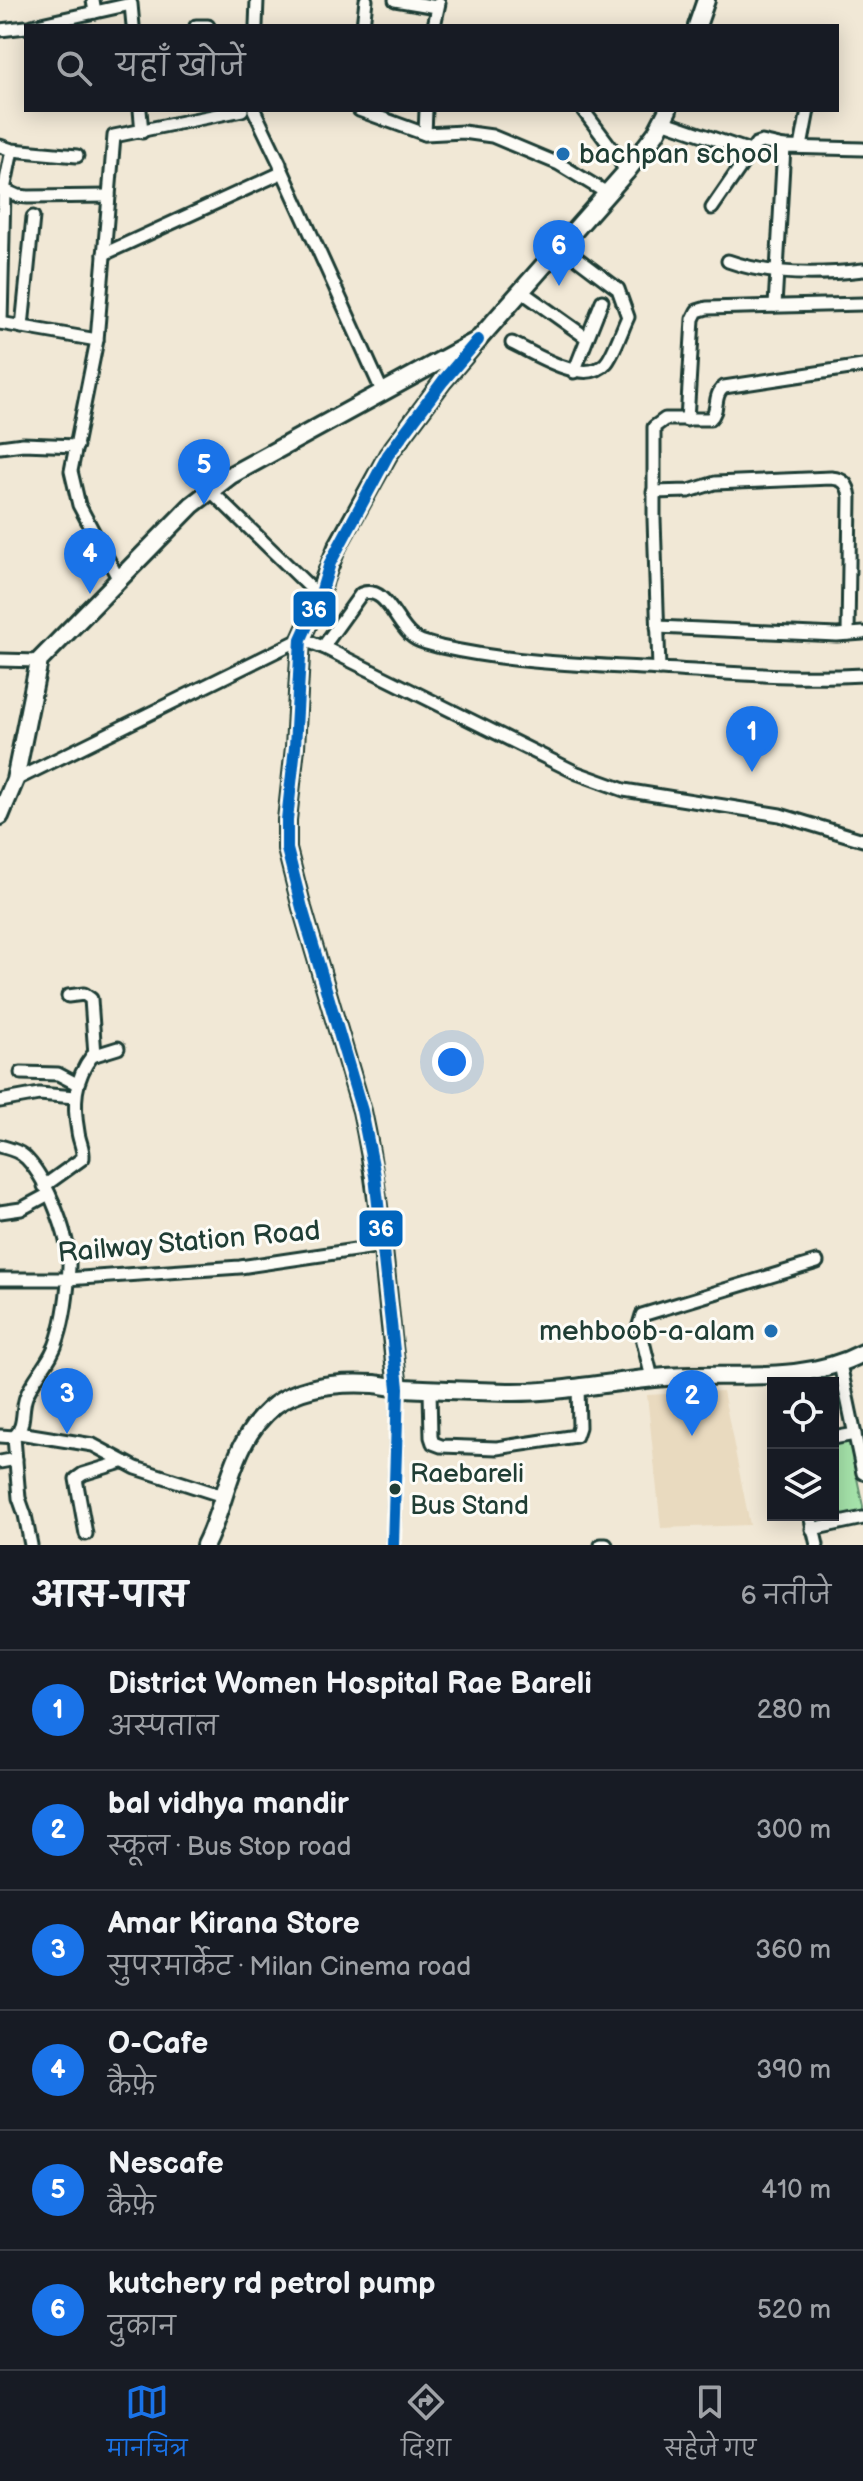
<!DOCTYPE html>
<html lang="hi">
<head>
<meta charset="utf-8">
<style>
	:root { --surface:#171b24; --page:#242831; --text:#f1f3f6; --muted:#9ea1a6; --line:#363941; --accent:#1a73e8 }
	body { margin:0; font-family:"Balsamiq Sans","Playpen Sans Deva",sans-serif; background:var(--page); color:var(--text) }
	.controls { position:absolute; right:24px; bottom:24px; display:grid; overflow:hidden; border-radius:0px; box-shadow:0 4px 20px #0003 }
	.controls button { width:72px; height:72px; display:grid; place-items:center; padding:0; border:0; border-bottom:2px solid var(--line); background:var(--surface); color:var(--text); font:40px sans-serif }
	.you { position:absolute; left:452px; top:1062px; width:28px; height:28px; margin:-20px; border:6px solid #fff; border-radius:50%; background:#1a73e8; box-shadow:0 0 0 12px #1a73e833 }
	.badge { display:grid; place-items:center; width:52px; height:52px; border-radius:50%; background:var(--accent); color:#fff; font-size:26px; font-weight:700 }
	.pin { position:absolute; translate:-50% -66px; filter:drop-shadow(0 2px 4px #0008) }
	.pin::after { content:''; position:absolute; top:42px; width:28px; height:24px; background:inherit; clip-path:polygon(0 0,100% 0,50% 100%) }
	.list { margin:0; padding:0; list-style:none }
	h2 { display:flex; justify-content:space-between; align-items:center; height:104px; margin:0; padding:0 32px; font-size:34px }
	h2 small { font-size:26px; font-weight:400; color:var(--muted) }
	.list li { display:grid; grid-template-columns:52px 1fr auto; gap:24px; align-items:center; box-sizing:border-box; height:120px; padding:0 32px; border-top:2px solid var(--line) }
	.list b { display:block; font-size:30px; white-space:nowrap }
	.list p { margin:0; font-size:26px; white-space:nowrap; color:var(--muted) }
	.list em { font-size:26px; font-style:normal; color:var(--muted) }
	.icon { flex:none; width:44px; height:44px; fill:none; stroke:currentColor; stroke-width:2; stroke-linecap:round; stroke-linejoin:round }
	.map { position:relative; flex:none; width:863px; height:1545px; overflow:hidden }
	.search { position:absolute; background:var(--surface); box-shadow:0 4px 20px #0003; left:24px; right:24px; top:24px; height:88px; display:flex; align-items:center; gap:20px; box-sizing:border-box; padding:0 28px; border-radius:0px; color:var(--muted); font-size:30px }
	.sheet { height:824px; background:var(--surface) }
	nav { display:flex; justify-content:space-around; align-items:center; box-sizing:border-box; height:112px; border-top:2px solid var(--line); background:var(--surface); font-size:22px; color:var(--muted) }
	nav a { display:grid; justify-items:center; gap:4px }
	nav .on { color:var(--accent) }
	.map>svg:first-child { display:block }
	.built { fill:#e9dabf }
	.green { fill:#a6e4ab; stroke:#629070; stroke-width:2 }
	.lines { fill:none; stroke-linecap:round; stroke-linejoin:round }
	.street-casing { stroke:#1f3d34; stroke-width:17 }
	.secondary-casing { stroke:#1f3d34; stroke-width:22 }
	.street { stroke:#fdfcf7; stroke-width:11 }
	.secondary { stroke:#fdfcf7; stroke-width:16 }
	.bus-1-casing { stroke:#fdfcf7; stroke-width:18 }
	.bus-1 { stroke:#0065bd; stroke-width:12 }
	.poi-dot { fill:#1f6fb2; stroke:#fdfcf7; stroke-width:3 }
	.bus-dot { fill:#1f3d34; stroke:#fdfcf7; stroke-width:3 }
	.labels { text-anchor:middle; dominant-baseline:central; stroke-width:6; stroke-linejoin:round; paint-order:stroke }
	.bus-label { font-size:26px; fill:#1f3d34; stroke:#fdfcf7; text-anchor:start }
	.poi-label { font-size:28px; fill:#1f3d34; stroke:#fdfcf7; text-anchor:start }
	.street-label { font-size:28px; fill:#1f3d34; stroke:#fdfcf7 }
	.line-badge { stroke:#fdfcf7; stroke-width:3 }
	.badge-label { font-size:22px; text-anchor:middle; font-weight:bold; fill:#fff }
</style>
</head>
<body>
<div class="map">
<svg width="863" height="1545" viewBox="0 0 863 1545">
	<rect width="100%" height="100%" fill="#f1e8d6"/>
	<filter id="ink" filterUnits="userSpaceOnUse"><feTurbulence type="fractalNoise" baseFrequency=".0125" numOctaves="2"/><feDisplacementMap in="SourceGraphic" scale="16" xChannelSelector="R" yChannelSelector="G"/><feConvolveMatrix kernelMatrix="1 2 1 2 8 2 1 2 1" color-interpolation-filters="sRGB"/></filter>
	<g filter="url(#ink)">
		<polygon class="built" points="723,1391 750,1525 661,1528 647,1395"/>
		<polygon class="green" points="849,1441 863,1506 863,1518 819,1521 817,1515 833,1515 833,1445"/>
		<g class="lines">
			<g class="street-casing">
				<g id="street">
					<polyline points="93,0 95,12 131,4 133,26"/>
					<polyline points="395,0 437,7"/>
					<polyline points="32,26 95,12"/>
					<polyline points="196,26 208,26"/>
					<polyline points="256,26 257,0"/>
					<polyline points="363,26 366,0"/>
					<polyline points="434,26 439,3"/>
					<polyline points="0,30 26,27"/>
					<polyline points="140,110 142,132"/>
					<polyline points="359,110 425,134 463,132 492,136 559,164 607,193"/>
					<polyline points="583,110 616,154 626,172"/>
					<polyline points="662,121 750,151"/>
					<polyline points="425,134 426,110"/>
					<polyline points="0,146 12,150 77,156"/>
					<polyline points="801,147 808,110"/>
					<polyline points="282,170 383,393"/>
					<polyline points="0,188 18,196 28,197 109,196"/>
					<polyline points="712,208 756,144 762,142 784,147"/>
					<polyline points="104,254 281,173 280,164 254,110"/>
					<path d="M728,261C770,276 820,275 863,270"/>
					<polyline points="521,291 587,338"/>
					<polyline points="775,306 784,147 863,149"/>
					<polyline points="0,323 97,340"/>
					<polyline points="1,323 4,190 12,150"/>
					<polyline points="22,327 33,217"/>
					<path d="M512,343C534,353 585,387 606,363C613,356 623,327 628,317L618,289L561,246"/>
					<polyline points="574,372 602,301"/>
					<polyline points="687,420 693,319 697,311 707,308 863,304"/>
					<polyline points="0,447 23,444 77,446"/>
					<polyline points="210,490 320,597"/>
					<path d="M653,492L689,491L715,483L831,478C844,479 848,484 850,497L848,634"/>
					<polyline points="119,580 79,505 71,471 97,340 114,136 242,110"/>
					<polyline points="657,627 837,635 863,633"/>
					<path d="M323,647L361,594C386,584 395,624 413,637C421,643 431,644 441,647C513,663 587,665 661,669C728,673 795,679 863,675"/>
					<polyline points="0,660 39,661"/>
					<path d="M659,669L654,519V427L665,419H710C720,410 712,396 724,387L863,366"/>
					<polyline points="15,780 301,639 323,647 577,773 624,790 780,815 863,840"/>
					<polyline points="68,996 84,994 91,999 95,1055"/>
					<polyline points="21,1073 58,1074 77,1084"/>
					<polyline points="0,1101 39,1094 75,1097"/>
					<path d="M0,1146C10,1149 20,1151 27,1159C47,1180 70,1237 69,1266C68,1289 65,1316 58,1338C52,1361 34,1376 26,1397C21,1411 26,1426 14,1437"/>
					<path d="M44,1186L83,1158C84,1149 79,1141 78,1132C73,1104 74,1079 92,1056L118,1048"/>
					<polyline points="0,1212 21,1209 49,1194"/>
					<polyline points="0,1279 67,1279 240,1267 382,1246"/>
					<polyline points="840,1364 863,1473"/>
					<polyline points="652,1378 639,1325 642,1315 817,1262"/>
					<polyline points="430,1390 431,1437 433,1443 441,1446 497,1448 576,1436 579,1427 578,1387"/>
					<polyline points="19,1433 93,1445 136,1468 223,1496"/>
					<polyline points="0,1436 14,1437 19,1498 25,1515 31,1545"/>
					<polyline points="833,1438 855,1434"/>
					<polyline points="0,1462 16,1459"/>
					<polyline points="810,1515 817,1545"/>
					<polyline points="812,1529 863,1518"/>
					<polyline points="86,1534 76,1479 83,1474 122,1462"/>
					<polyline points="393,1545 398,1388"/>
					<polyline points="601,1545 606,1545"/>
				</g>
			</g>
			<g class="secondary-casing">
				<g id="secondary">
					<polyline points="697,26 706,0"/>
					<polyline points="0,816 15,780 39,661 192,505 231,475 478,340 626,172 656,133 668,110"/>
					<path d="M398,1388C386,1296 382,1202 362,1111L302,908L287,849V820L295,747L301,639L320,597L324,580L337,547L388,455L443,381L478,340"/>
					<path d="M205,1545C229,1498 230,1440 275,1405C302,1385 341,1382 374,1384C384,1385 394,1388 404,1388C439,1390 473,1391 508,1392C561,1393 613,1381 666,1377C732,1372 802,1385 863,1353"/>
				</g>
			</g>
			<use href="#street" class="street"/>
			<use href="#secondary" class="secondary"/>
			<g class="bus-1-casing">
				<polyline id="bus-1" points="393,1545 398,1388 375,1176 362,1111 302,908 287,849 287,820 295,747 301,639 320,597 330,563 388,455 443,381 478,340"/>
			</g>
			<use href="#bus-1" class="bus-1"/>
		</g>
	</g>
	<g class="poi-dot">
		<circle cx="563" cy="154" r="8"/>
		<circle cx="771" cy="1331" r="8"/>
	</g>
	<circle class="bus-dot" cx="395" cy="1489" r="7"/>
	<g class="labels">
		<g class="bus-label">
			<text x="410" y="1474">Raebareli<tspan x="410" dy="32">Bus Stand</tspan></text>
		</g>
		<g class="poi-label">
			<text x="579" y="154">bachpan school</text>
			<text x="755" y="1331" text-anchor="end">mehboob-a-alam</text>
		</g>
		<g class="street-label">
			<text transform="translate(189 1242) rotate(-5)">Railway Station Road</text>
		</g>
	</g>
	<g class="line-badge">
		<rect x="292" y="590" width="45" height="38" rx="8" fill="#0065bd"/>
		<rect x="358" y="1209" width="46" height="39" rx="8" fill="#0065bd"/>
	</g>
	<g class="badge-label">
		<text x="314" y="617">36</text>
		<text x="381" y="1236">36</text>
	</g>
</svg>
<div class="controls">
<button><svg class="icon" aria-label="locate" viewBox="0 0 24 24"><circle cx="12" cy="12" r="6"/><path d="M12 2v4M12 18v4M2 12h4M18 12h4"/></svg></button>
<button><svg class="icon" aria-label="layers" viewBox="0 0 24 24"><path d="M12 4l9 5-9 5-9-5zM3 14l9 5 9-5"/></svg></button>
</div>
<div class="you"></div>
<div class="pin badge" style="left:752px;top:772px">1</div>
<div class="pin badge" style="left:692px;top:1436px">2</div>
<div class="pin badge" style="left:67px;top:1434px">3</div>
<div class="pin badge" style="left:90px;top:594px">4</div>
<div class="pin badge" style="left:204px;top:505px">5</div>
<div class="pin badge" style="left:559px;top:286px">6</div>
<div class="search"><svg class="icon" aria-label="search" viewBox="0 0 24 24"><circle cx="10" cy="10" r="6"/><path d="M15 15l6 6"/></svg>यहाँ खोजें</div>
</div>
<section class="sheet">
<h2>आस-पास<small>6 नतीजे</small></h2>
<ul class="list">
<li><span class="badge">1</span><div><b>District Women Hospital Rae Bareli</b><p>अस्पताल</p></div><em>280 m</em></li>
<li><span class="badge">2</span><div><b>bal vidhya mandir</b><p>स्कूल · Bus Stop road</p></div><em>300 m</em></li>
<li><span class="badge">3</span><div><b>Amar Kirana Store</b><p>सुपरमार्केट · Milan Cinema road</p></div><em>360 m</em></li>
<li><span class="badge">4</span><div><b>O-Cafe</b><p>कैफ़े</p></div><em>390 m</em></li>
<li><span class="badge">5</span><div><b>Nescafe</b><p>कैफ़े</p></div><em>410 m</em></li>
<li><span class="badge">6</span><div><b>kutchery rd petrol pump</b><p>दुकान</p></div><em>520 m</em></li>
</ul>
</section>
<nav>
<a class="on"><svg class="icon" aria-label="map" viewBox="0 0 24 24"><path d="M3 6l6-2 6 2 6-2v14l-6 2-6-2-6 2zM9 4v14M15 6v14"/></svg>मानचित्र</a>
<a><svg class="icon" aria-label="directions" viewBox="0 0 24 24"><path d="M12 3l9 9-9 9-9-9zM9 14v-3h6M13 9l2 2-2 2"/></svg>दिशा</a>
<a><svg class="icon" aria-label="saved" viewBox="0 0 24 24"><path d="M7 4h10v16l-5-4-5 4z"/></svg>सहेजे गए</a>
</nav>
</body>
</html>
